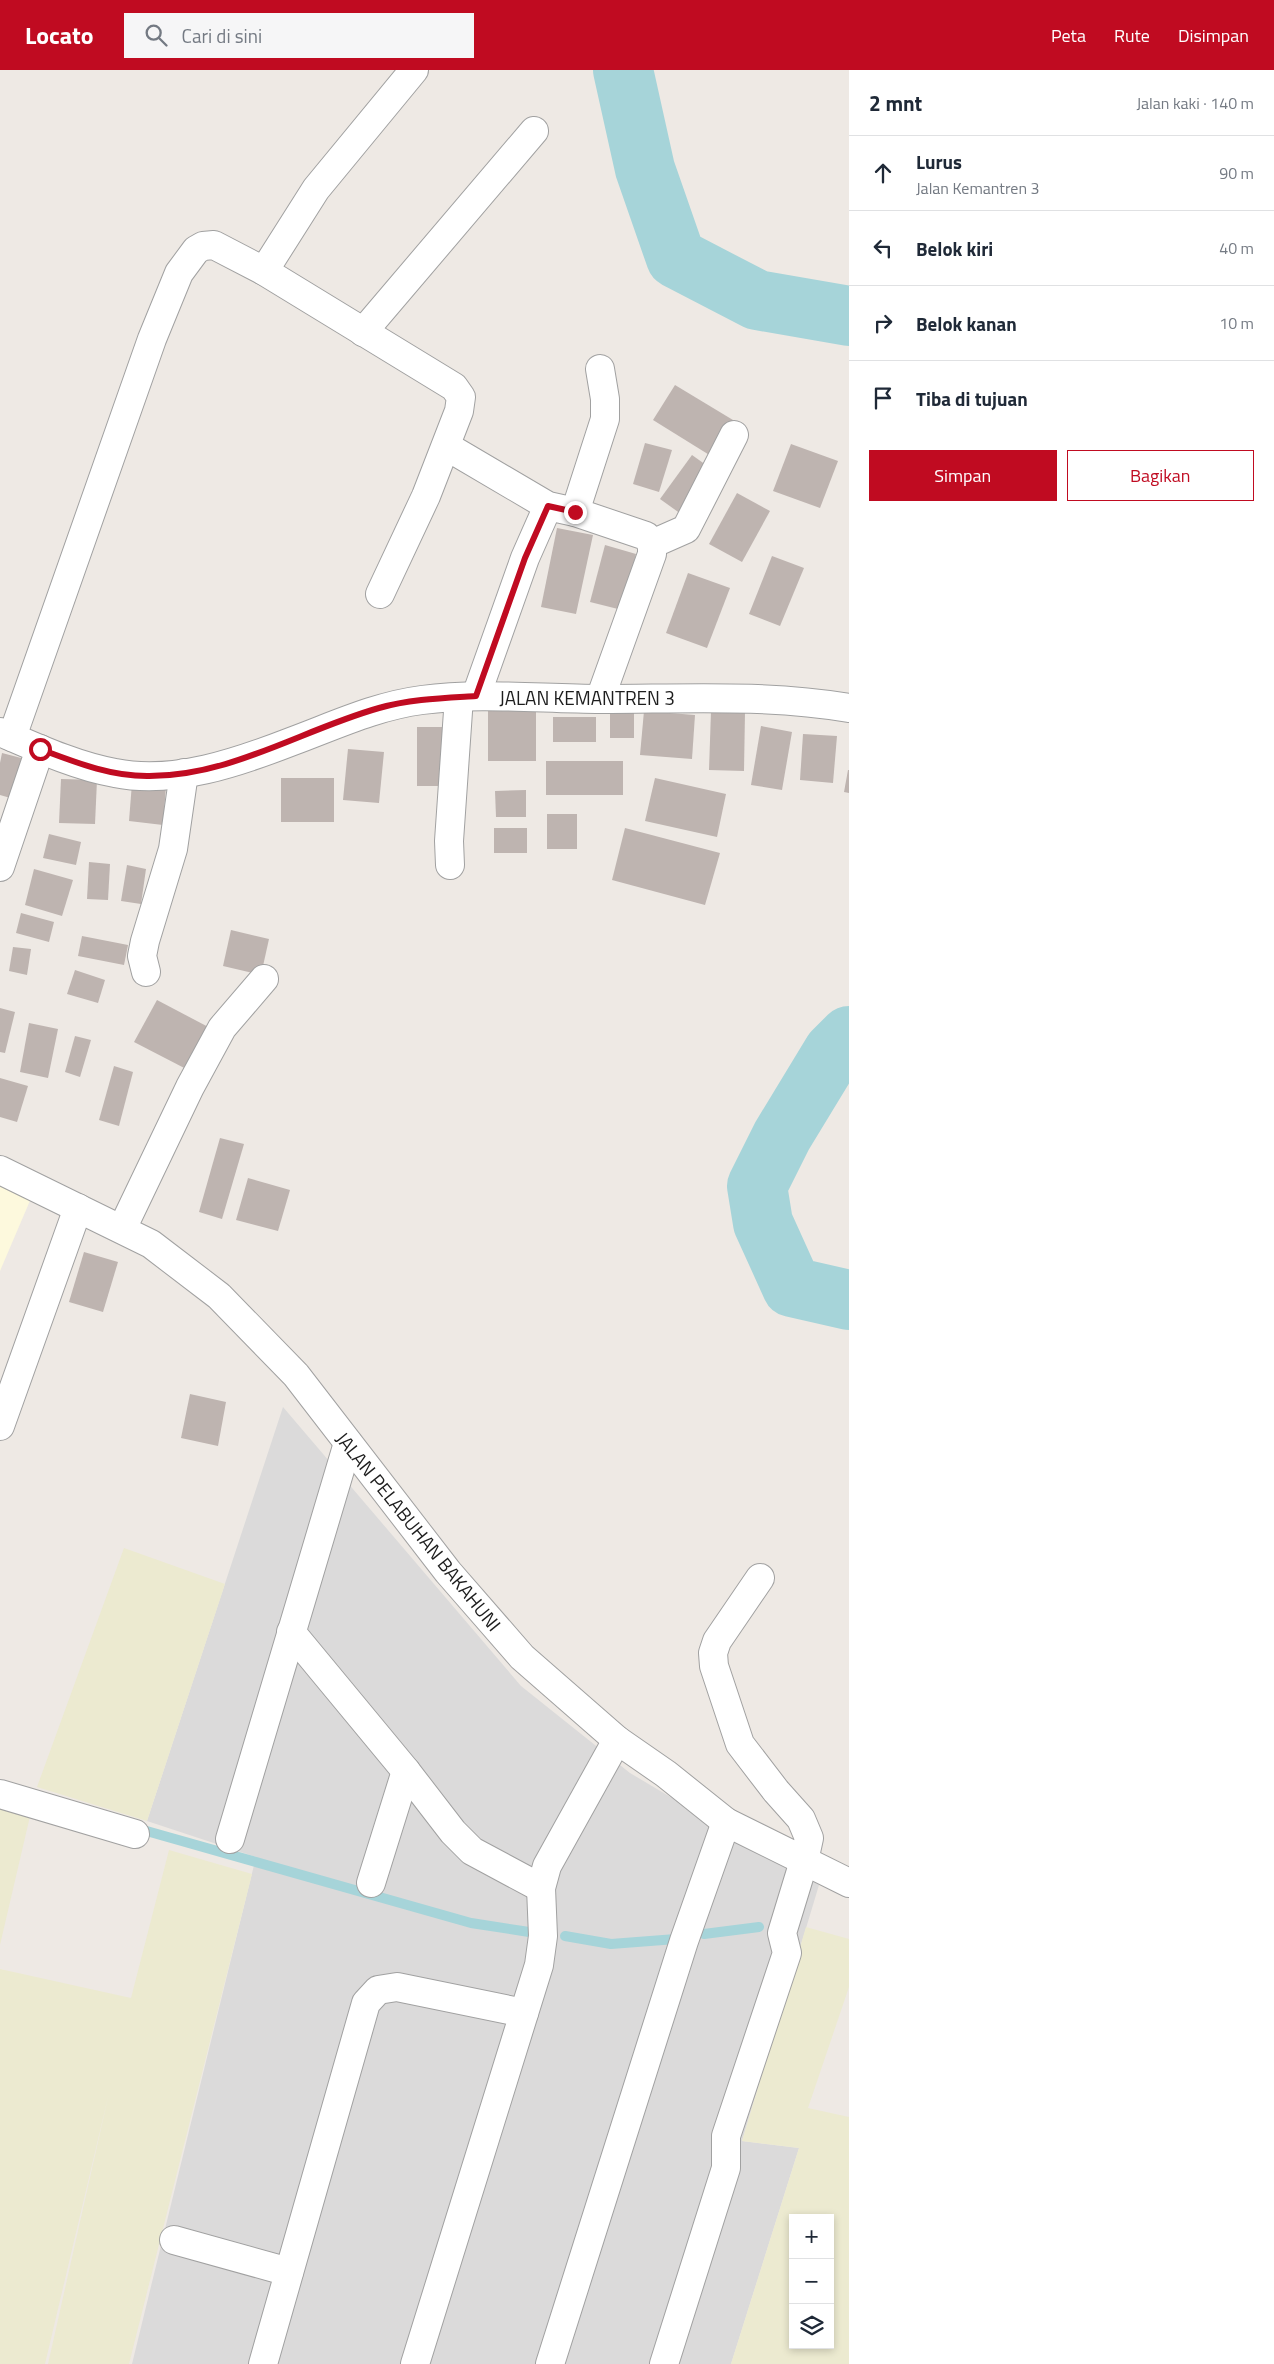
<!DOCTYPE html>
<html lang="id">
<head>
<meta charset="utf-8">
<style>
	:root { --surface:#fff; --page:#f6f6f7; --text:#1f2937; --muted:#747a83; --line:#e0e1e3; --accent:#c00b21 }
	body { margin:0; font-family:"Titillium Web",sans-serif; background:var(--page); color:var(--text) }
	.controls { position:absolute; right:15px; bottom:15px; display:grid; overflow:hidden; border-radius:0px; box-shadow:0 2px 8px #0003 }
	.controls button { width:45px; height:45px; display:grid; place-items:center; padding:0; border:0; border-bottom:1px solid var(--line); background:var(--surface); color:var(--text); font:25px sans-serif }
	.stop { position:absolute; width:15px; height:15px; margin:-11px; border:4px solid #c00b21; border-radius:50%; background:#fff }
	.stop.end { background:#c00b21; border-color:#fff; box-shadow:0 1px 5px #0008 }
	.list { margin:0; padding:0; list-style:none }
	h2 { display:flex; justify-content:space-between; align-items:center; height:65px; margin:0; padding:0 20px; font-size:21px }
	h2 small { font-size:16px; font-weight:400; color:var(--muted) }
	.list li { display:grid; grid-template-columns:32px 1fr auto; gap:15px; align-items:center; box-sizing:border-box; height:75px; padding:0 20px; border-top:1px solid var(--line) }
	.list b { display:block; font-size:19px; white-space:nowrap }
	.list p { margin:0; font-size:16px; white-space:nowrap; color:var(--muted) }
	.list em { font-size:16px; font-style:normal; color:var(--muted) }
	.actions { display:flex; gap:10px; padding:15px 20px }
	.actions a { flex:1; padding:11px 0; border:1px solid var(--accent); border-radius:0px; text-align:center; font-size:18px; color:var(--accent) }
	.actions .main { background:var(--accent); color:#fff }
	.icon { flex:none; width:28px; height:28px; fill:none; stroke:currentColor; stroke-width:2; stroke-linecap:round; stroke-linejoin:round }
	.map { position:relative; flex:none; width:849px; height:2294px; overflow:hidden }
	header { display:flex; align-items:center; gap:30px; box-sizing:border-box; height:70px; padding:0 25px; background:var(--accent); color:#fff }
	header strong { font-size:24px }
	nav { display:flex; gap:28px; margin-inline-start:auto; font-size:18px }
	.search { width:350px; height:45px; background:var(--page); display:flex; align-items:center; gap:12px; box-sizing:border-box; padding:0 18px; border-radius:0px; color:var(--muted); font-size:19px }
	main { display:flex }
	aside { flex:1; background:var(--surface) }
	.map>svg:first-child { display:block }
	.residential { fill:#dbdada }
	.education { fill:#fdf9dd }
	.farmland { fill:#ecead0; fill-rule:evenodd }
	.lines { fill:none; stroke-linecap:round; stroke-linejoin:round }
	.stream { stroke:#a6d4d9; stroke-width:10 }
	.river { stroke:#a6d4d9; stroke-width:60 }
	.building { fill:#beb4b0 }
	.minor-casing { stroke:#a1a1a1; stroke-width:30 }
	.minor { stroke:#fff; stroke-width:28 }
	.route { stroke:#c00b21; stroke-width:6 }
	.labels { text-anchor:middle; dominant-baseline:central; stroke-width:5; stroke-linejoin:round; paint-order:stroke }
	.street-label { font-size:19px; fill:#1d1d1d; stroke:#fff }
</style>
</head>
<body>
<header>
<strong>Locato</strong>
<div class="search"><svg class="icon" aria-label="search" viewBox="0 0 24 24"><circle cx="10" cy="10" r="6"/><path d="M15 15l6 6"/></svg>Cari di sini</div>
<nav><a>Peta</a><a>Rute</a><a>Disimpan</a></nav>
</header>
<main>
<div class="map">
<svg width="849" height="2294" viewBox="0 0 849 2294">
	<rect width="100%" height="100%" fill="#eee9e4"/>
	<polygon class="residential" points="283,1337 521,1616 630,1703 819,1815 742,2071 799,2078 731,2294 132,2294 256,1787 147,1751"/>
	<polygon class="education" points="0,1111 32,1126 0,1201"/>
	<g class="farmland">
		<polygon points="124,1478 225,1514 147,1751 37,1717"/>
		<polygon points="0,1734 31,1742 0,1875"/>
		<polygon points="169,1780 252,1804 129,2294 48,2294 109,2023 45,2294 0,2294 0,1899 131,1928"/>
		<path d="M806,1857L849,1869V1917L808,2038L849,2047V2294H731L799,2078L742,2071ZM793,2148H830V2275H793Z"/>
	</g>
	<g class="lines">
		<g class="stream">
			<polyline points="136,1758 471,1853 529,1862"/>
			<polyline points="704,1864 759,1857"/>
			<polyline points="565,1866 611,1874 676,1869"/>
		</g>
		<g class="river">
			<polyline points="623,0 645,99 676,188 757,230 849,246"/>
			<polyline points="849,966 833,982 782,1066 757,1116 763,1153 792,1217 849,1230"/>
		</g>
	</g>
	<g class="building">
		<polygon points="675,315 733,350 711,386 653,350"/>
		<polygon points="645,373 672,380 659,422 633,414"/>
		<polygon points="791,374 838,391 820,438 773,421"/>
		<polygon points="692,385 713,400 681,444 660,429"/>
		<polygon points="737,423 770,441 742,492 709,474"/>
		<polygon points="557,458 593,465 576,544 541,537"/>
		<polygon points="605,475 636,484 622,540 590,532"/>
		<polygon points="772,486 804,498 780,556 749,544"/>
		<polygon points="688,503 730,518 707,578 666,563"/>
		<rect x="488" y="640" width="48" height="51"/>
		<rect x="610" y="640" width="24" height="28"/>
		<polygon points="644,641 695,645 692,689 640,685"/>
		<polygon points="711,641 745,642 744,701 709,700"/>
		<rect x="553" y="647" width="43" height="25"/>
		<polygon points="761,656 792,662 782,720 751,715"/>
		<rect x="417" y="657" width="25" height="59"/>
		<polygon points="803,664 837,666 833,713 800,710"/>
		<polygon points="348,679 384,682 379,733 343,730"/>
		<polygon points="2,683 25,689 14,729 0,725 0,693"/>
		<rect x="546" y="691" width="77" height="34"/>
		<polygon points="848,700 849,700 849,723 844,722"/>
		<rect x="281" y="708" width="53" height="44"/>
		<polygon points="655,708 726,724 717,767 645,751"/>
		<polygon points="61,709 97,710 95,754 59,753"/>
		<polygon points="132,713 166,716 163,755 129,751"/>
		<polygon points="526,720 526,747 496,747 495,721"/>
		<rect x="547" y="744" width="30" height="35"/>
		<rect x="494" y="758" width="33" height="25"/>
		<polygon points="625,758 720,783 705,835 612,810"/>
		<polygon points="49,764 81,772 76,795 43,788"/>
		<polygon points="89,792 110,794 108,830 87,829"/>
		<polygon points="127,795 146,799 141,834 121,831"/>
		<polygon points="34,799 73,810 62,846 25,835"/>
		<polygon points="21,843 54,852 49,872 16,863"/>
		<polygon points="231,860 269,869 261,905 223,896"/>
		<polygon points="82,866 128,875 124,895 78,886"/>
		<polygon points="13,877 31,879 27,905 9,901"/>
		<polygon points="75,900 105,910 98,933 67,924"/>
		<polygon points="157,930 214,960 192,1002 134,972"/>
		<polygon points="0,938 15,942 5,983 0,982"/>
		<polygon points="29,953 58,959 48,1008 20,1002"/>
		<polygon points="75,966 91,970 80,1007 65,1002"/>
		<polygon points="114,996 133,1002 119,1056 99,1050"/>
		<polygon points="0,1008 28,1016 17,1052 0,1047"/>
		<polygon points="220,1068 244,1074 222,1149 199,1142"/>
		<polygon points="248,1108 290,1120 278,1161 236,1150"/>
		<polygon points="84,1182 118,1192 103,1242 69,1232"/>
		<polygon points="190,1324 226,1332 218,1376 181,1368"/>
	</g>
	<g class="lines">
		<g class="minor-casing">
			<g id="minor">
				<polyline points="264,201 316,119 414,0"/>
				<polyline points="363,262 534,61"/>
				<polyline points="446,376 548,436 575,442 646,466 652,474 652,484 600,629"/>
				<polyline points="575,442 605,349 605,329 600,299"/>
				<polyline points="652,474 686,459 734,365"/>
				<polyline points="476,626 525,488 548,436"/>
				<path d="M0,662C37,678 76,696 115,703C174,715 239,692 293,671C336,655 376,636 422,630C481,622 541,629 601,629C683,629 767,624 849,638"/>
				<polyline points="12,667 152,269 179,203 196,180 203,176 214,175 264,201 454,317 461,327 459,341 426,426 380,524"/>
				<polyline points="450,795 449,771 459,627"/>
				<polyline points="0,797 40,679"/>
				<polyline points="146,902 142,886 145,871 173,779 184,703"/>
				<polyline points="0,1100 151,1174 219,1226 296,1305 448,1502 522,1587 617,1670 666,1704 726,1752 849,1813"/>
				<polyline points="122,1159 190,1017 222,958 264,909"/>
				<polyline points="0,1356 78,1138"/>
				<polyline points="291,1562 406,1701 453,1762 472,1781 541,1818"/>
				<polyline points="0,1724 135,1764"/>
				<polyline points="230,1769 348,1373"/>
				<polyline points="371,1813 406,1701"/>
				<polyline points="174,2170 289,2202"/>
				<polyline points="263,2294 366,1933 378,1920 397,1917 524,1943"/>
				<polyline points="415,2294 539,1895 543,1866 541,1818 547,1796 617,1670"/>
				<polyline points="550,2294 684,1871 726,1752"/>
				<polyline points="664,2294 726,2098 726,2066 787,1883 782,1863 804,1791 809,1768 801,1749 776,1721 740,1674 714,1596 713,1583 717,1571 760,1508"/>
			</g>
		</g>
		<use href="#minor" class="minor"/>
	</g>
	<g class="lines">
		<path class="route" d="M40,679C75,692 109,706 147,706C230,707 301,660 379,638C410,629 444,628 476,626L525,488L548,436L575,442"/>
	</g>
	<g class="labels">
		<g class="street-label">
			<text x="587" y="627">JALAN KEMANTREN 3</text>
			<text transform="translate(419 1461) rotate(51)">JALAN PELABUHAN BAKAHUNI</text>
		</g>
	</g>
</svg>
<div class="controls">
<button>+</button>
<button>−</button>
<button><svg class="icon" aria-label="layers" viewBox="0 0 24 24"><path d="M12 4l9 5-9 5-9-5zM3 14l9 5 9-5"/></svg></button>
</div>
<div class="stop" style="left:40px;top:679px"></div>
<div class="stop end" style="left:575px;top:442px"></div>
</div>
<aside>
<h2>2 mnt<small>Jalan kaki · 140 m</small></h2>
<ul class="list">
<li><svg class="icon" aria-label="ahead" viewBox="0 0 24 24"><path d="M12 20V5M6 11l6-6 6 6"/></svg><div><b>Lurus</b><p>Jalan Kemantren 3</p></div><em>90 m</em></li>
<li><svg class="icon" aria-label="left" viewBox="0 0 24 24"><path d="M17 20v-9H6M10 6l-5 5 5 5"/></svg><div><b>Belok kiri</b></div><em>40 m</em></li>
<li><svg class="icon" aria-label="right" viewBox="0 0 24 24"><path d="M7 20v-9h11M14 6l5 5-5 5"/></svg><div><b>Belok kanan</b></div><em>10 m</em></li>
<li><svg class="icon" aria-label="arrive" viewBox="0 0 24 24"><path d="M6 21V4h12l-3 4 3 4H6"/></svg><div><b>Tiba di tujuan</b></div></li>
</ul>
<div class="actions"><a class="main">Simpan</a><a>Bagikan</a></div>
</aside>
</main>
</body>
</html>
